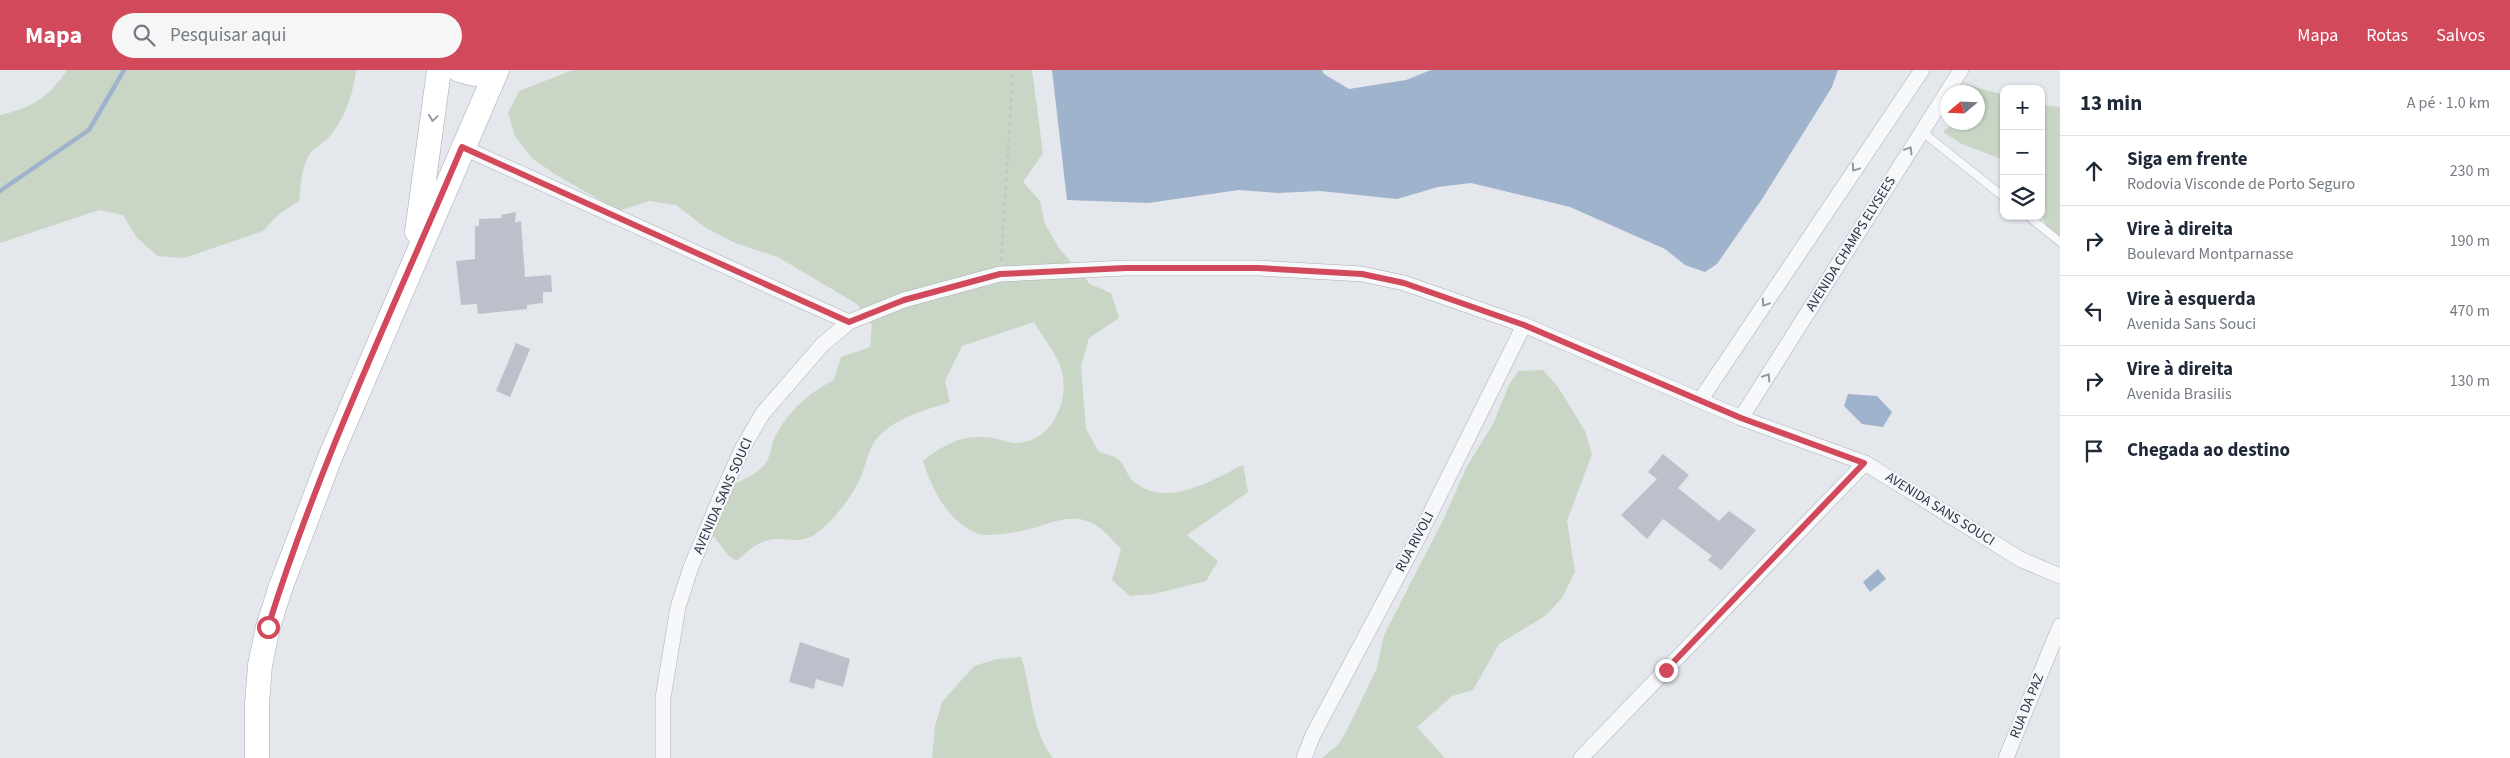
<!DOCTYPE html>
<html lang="pt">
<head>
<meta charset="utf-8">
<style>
	:root { --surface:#fff; --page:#f6f6f7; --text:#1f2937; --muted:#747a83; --line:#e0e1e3; --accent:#d1495b }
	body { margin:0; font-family:"Source Sans 3",sans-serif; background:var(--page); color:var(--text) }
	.controls { position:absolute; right:15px; top:15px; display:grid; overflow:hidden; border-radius:10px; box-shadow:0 1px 4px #0004 }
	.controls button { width:45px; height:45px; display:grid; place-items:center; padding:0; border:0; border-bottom:1px solid var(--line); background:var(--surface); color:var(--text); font:25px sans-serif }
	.compass { position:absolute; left:1940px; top:15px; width:45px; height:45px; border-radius:50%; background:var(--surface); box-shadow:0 1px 4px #0004; rotate:251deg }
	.stop { position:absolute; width:15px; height:15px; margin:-11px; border:4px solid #d1495b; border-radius:50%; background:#fff }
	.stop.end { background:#d1495b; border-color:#fff; box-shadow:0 1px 5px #0008 }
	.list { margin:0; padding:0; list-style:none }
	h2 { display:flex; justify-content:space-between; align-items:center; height:65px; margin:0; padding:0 20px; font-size:21px }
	h2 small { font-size:16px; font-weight:400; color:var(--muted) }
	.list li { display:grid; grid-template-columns:32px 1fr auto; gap:15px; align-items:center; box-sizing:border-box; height:70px; padding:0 20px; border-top:1px solid var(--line) }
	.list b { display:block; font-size:19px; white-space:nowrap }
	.list p { margin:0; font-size:16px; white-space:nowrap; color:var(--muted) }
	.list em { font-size:16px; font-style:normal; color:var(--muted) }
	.icon { flex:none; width:28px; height:28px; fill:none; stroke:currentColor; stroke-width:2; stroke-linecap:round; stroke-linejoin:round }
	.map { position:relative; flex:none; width:2060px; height:688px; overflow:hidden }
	header { display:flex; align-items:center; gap:30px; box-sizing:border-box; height:70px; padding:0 25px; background:var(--accent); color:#fff }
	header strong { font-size:24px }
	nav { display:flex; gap:28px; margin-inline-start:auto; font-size:18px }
	.search { width:350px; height:45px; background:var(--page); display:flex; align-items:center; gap:12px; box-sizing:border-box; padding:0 18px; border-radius:28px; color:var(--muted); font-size:19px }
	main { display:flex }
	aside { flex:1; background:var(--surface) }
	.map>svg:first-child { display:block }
	.green { fill:#c9d6c5 }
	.water { fill:#9fb4cc }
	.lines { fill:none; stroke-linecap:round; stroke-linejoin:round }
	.stream { stroke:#9fb4cc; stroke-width:4.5 }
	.building { fill:#bbc0ca }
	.service-casing { stroke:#a9aeb7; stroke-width:9 }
	.minor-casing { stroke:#a9aeb7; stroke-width:16 }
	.primary-casing { stroke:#a3abb8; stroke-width:25 }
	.path { stroke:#c2c5cb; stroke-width:2.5; stroke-dasharray:4 4; stroke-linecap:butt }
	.service { stroke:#f7f8fa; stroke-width:8 }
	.minor { stroke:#f7f8fa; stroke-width:15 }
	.primary { stroke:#fff; stroke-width:24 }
	.oneway { stroke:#959aa2 }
	.oneway2 { stroke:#9196a0 }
	.route { stroke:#d1495b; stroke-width:6 }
	.labels { text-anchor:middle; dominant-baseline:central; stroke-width:4.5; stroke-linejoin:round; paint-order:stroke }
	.street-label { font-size:14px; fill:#2b3445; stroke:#f4f6f9 }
</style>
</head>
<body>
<header>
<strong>Mapa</strong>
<div class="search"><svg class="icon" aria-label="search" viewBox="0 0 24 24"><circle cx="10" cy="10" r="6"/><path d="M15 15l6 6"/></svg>Pesquisar aqui</div>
<nav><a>Mapa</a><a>Rotas</a><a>Salvos</a></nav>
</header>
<main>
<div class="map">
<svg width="2060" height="688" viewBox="0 0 2060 688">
	<rect width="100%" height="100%" fill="#e4e7ec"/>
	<g class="green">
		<path d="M67,0H356C354,23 344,50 329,67C323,74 313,78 309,85C301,99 301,116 299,131L279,144L263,161L184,188L158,186L137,168L123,145L99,140L0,173V45C32,38 49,27 67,0Z"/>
		<path d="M573,0H1032L1043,83L1023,112L1040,131L1045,154L1059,178L1090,214L1111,223L1119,248L1089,268L1081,296L1086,359L1099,382C1105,384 1116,386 1120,391C1125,396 1127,405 1132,410C1165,440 1210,411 1243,395L1248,422L1187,465L1218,491L1206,511L1154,524L1130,526L1112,510L1121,479C1109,466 1097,451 1078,449C1061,447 1046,455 1030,459C1017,462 988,468 976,463C947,450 932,419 923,391C946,373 963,364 993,368C1001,369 1008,373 1016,373C1052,373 1071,329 1061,298C1056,283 1042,266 1034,252L962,276L945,311L950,332C926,340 900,346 881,364C868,376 867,394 860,409C851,428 834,450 817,463C800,476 784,466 769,470C756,473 746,482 737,491L729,486L712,464L725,419C738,412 760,404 767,391C771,384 771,376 774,369C786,343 809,322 834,310L841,287L870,277L872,255L857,234L778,187L735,173L706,158L676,135L649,131L619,141L553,103L532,88L515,66L508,43L519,21Z"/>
		<polygon points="1964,14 2004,25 2004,90 1962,74 1943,62 1952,53 1978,52 1978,33 1983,29"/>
		<polygon points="2041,35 2060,37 2060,173 2046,156 2041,143"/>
		<polygon points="1543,300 1558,317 1585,361 1592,384 1567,451 1575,502 1562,528 1545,546 1499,574 1473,620 1452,626 1417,657 1445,688 1322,688 1338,675 1347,660 1377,598 1384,565 1444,448 1467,396 1493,354 1509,315 1518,301"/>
		<path d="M1021,587C1032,619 1031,661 1053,688H932L935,656L942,632L974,596L997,589Z"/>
	</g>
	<g class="water">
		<polygon points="1052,0 1322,0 1324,4 1349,19 1406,10 1431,0 1838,0 1832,17 1762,129 1717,194 1705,202 1685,195 1665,179 1570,137 1471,113 1438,117 1397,129 1320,121 1278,123 1239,120 1148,133 1067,130"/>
		<polygon points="1848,324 1877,326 1892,342 1883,357 1862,354 1844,336"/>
		<polygon points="1878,499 1886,509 1870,522 1863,512"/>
	</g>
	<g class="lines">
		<polyline class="stream" points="0,121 89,60 124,0"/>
	</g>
	<g class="building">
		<polygon points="516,142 515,153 521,151 525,207 551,205 552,222 543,222 543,233 527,235 527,239 478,244 477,234 461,235 456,191 475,189 475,156 479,156 479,149 502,148 501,145"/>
		<polygon points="516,273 530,279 510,327 496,321"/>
		<polygon points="1663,384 1689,405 1678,418 1719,451 1729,441 1756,460 1721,500 1708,490 1712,486 1663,449 1647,469 1621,445 1657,409 1648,402"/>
		<polygon points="800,572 850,589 843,617 816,609 814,619 789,612"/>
	</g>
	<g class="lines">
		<g class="service-casing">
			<g id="service">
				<polyline points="1921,61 2004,127"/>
				<polyline points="2028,146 2060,172"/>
			</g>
		</g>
		<g class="minor-casing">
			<g id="minor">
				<polyline points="462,77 849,252"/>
				<polyline points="1701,329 1922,0"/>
				<polyline points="1741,348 1961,0"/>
				<polyline points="663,688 663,628 678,537 691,497 721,426 743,377 763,343 822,275 849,252 904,230 1000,204 1126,198 1259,198 1362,204 1404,213 1524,255 1741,348 1865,393 2020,489 2060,506"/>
				<polyline points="1304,688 1313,665 1421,462 1524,255"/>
				<polyline points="1581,688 1865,393"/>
				<polyline points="2006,688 2060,556"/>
			</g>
		</g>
		<g class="primary-casing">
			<g id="primary">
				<polyline points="459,0 474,4 490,0"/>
				<polyline points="417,162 439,0"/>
				<polyline points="257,688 257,634 260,595 268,557 280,519 331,385 497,0"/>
			</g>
		</g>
		<polyline class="path" points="1001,191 1013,0"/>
		<use href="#service" class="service"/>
		<use href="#minor" class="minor"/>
		<use href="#primary" class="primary"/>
	</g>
	<defs><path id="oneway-chevron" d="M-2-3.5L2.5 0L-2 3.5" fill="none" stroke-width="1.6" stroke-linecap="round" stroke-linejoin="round" transform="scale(1.25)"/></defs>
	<use class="oneway" href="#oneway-chevron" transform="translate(433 48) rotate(98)"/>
	<g class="oneway2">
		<use href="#oneway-chevron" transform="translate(1909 80) rotate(-59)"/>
		<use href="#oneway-chevron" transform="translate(1855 98) rotate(124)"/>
		<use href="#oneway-chevron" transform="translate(1765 233) rotate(124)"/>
		<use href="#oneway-chevron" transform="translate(1767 307) rotate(-57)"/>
	</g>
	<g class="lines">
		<path class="route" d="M268,557C319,393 395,235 462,77L849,252L904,230L1000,204L1126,198H1258L1362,204L1404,213L1524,255L1741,348L1864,393L1666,600"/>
	</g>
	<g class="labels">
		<g class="street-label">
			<text transform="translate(1851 174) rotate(-58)">AVENIDA CHAMPS ELYSEES</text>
			<text transform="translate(723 426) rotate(-66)">AVENIDA SANS SOUCI</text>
			<text transform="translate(1940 439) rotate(32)">AVENIDA SANS SOUCI</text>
			<text transform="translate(1415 472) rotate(-62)">RUA RIVOLI</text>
			<text transform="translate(2027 636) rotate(-68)">RUA DA PAZ</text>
		</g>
	</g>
</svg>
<div class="controls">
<button>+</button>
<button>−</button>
<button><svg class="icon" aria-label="layers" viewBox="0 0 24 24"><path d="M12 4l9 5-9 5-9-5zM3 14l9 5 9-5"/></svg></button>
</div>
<svg class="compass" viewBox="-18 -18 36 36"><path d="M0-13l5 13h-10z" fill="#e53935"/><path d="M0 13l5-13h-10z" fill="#747a83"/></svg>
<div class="stop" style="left:268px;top:557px"></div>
<div class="stop end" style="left:1666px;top:600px"></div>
</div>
<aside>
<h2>13 min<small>A pé · 1.0 km</small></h2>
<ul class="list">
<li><svg class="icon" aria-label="ahead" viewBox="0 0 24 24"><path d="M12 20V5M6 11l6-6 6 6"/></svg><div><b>Siga em frente</b><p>Rodovia Visconde de Porto Seguro</p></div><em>230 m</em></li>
<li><svg class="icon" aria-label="right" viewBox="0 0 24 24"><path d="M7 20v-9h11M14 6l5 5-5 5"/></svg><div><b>Vire à direita</b><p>Boulevard Montparnasse</p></div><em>190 m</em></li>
<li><svg class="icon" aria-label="left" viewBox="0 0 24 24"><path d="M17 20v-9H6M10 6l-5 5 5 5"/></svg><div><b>Vire à esquerda</b><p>Avenida Sans Souci</p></div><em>470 m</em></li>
<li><svg class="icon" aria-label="right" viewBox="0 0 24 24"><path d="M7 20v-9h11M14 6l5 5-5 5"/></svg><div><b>Vire à direita</b><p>Avenida Brasilis</p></div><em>130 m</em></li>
<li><svg class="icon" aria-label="arrive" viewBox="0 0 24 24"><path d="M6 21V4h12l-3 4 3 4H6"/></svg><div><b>Chegada ao destino</b></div></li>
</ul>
</aside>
</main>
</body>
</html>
